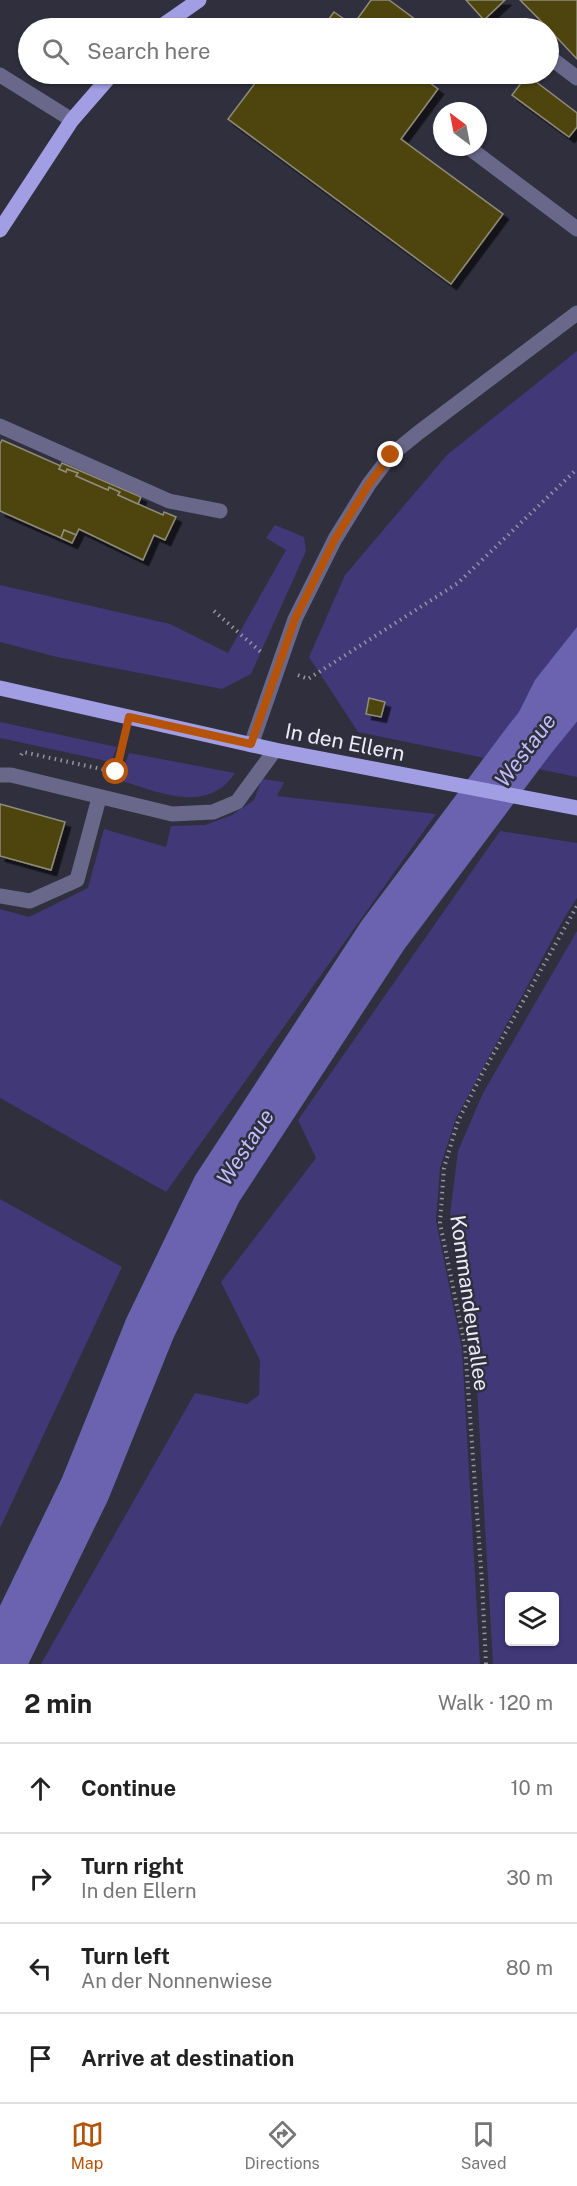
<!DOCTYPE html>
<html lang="en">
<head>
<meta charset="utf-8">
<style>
	:root { --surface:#fff; --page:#f6f6f6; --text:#222; --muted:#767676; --line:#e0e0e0; --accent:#b45309 }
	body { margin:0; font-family:"Public Sans",sans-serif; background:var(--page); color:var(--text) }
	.controls { position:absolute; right:18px; bottom:18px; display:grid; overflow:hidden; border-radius:6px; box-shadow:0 2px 4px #0004 }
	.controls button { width:54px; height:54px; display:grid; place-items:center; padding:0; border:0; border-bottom:2px solid var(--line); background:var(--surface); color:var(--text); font:30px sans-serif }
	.compass { position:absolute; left:433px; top:102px; width:54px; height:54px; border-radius:50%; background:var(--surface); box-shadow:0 2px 4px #0004; rotate:328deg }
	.stop { position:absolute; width:18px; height:18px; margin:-14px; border:4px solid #b45309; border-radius:50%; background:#fff }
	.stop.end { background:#b45309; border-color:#fff; box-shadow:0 2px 6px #0008 }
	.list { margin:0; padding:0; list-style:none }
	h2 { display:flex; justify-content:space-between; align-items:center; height:78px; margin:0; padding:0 24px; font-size:26px }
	h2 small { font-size:20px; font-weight:400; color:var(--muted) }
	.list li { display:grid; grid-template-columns:39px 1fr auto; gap:18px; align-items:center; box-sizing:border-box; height:90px; padding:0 24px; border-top:2px solid var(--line) }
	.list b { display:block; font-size:22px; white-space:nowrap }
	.list p { margin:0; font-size:20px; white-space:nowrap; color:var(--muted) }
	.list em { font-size:20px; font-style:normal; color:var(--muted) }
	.icon { flex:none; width:33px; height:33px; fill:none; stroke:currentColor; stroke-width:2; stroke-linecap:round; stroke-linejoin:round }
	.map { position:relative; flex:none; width:577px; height:1664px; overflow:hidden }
	.search { position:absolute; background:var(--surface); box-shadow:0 2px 4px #0004; left:18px; right:18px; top:18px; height:66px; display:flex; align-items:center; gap:15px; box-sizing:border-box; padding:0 21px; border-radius:33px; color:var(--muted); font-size:22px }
	.sheet { height:438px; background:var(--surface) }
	nav { display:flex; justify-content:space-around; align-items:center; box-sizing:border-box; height:84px; border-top:2px solid var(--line); background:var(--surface); font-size:16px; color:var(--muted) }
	nav a { display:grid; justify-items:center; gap:3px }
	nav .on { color:var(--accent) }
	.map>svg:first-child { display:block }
	.green { fill:#413878; fill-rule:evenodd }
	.water { fill:#6b63b0 }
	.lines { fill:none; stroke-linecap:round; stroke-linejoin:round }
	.river { stroke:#6b63b0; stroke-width:51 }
	.building { fill:#4d4511; stroke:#8f8c79; stroke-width:1.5; filter:url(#shadow) }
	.path { stroke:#9595a1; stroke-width:4; stroke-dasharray:1.5 4.5; stroke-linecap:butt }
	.minor { stroke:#69688a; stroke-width:15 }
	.major { stroke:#a29ee3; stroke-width:15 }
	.route { stroke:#b45309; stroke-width:8 }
	.labels { text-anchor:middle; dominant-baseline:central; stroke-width:5; stroke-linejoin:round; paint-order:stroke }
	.street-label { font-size:21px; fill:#ececf6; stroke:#2f2f3e }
	.water-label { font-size:22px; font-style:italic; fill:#c0bdfc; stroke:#2f2f3e }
</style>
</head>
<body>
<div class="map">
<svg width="577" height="1664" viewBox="0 0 577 1664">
	<defs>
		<filter id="shadow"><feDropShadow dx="5.5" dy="5.5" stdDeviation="0" flood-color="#0009"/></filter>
	</defs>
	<rect width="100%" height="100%" fill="#2f2f3e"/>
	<g class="green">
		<polygon points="577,351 577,777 358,732 309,657 345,575 447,455"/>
		<polygon points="275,525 304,537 306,551 251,674 222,689 57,657 0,642 0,585 170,624 228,653 286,550 266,538"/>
		<polygon points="0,722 117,747 111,762 0,738"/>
		<path d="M129,753L235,773C207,815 159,792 119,780Z"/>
		<polygon points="262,779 284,782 277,796 436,814 166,1192 0,1098 0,909 29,917 88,888 104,829 166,847 171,826 205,825 232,815 254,800"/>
		<polygon points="500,831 577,843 577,898 563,920 456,1118 440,1168 436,1221 462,1349 480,1664 41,1664 195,1393 247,1404 259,1395 260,1360 221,1282 316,1158 298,1120"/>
		<path d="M577,931V1664H493L474,1337L450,1214L458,1151L483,1093ZM510,1596H554V1642H510Z"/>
		<polygon points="0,1199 122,1267 0,1528"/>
	</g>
	<polygon class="water" points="577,627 577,712 537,765 495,760 535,680"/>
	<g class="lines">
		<polyline class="river" points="0,1664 85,1489 150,1328 217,1189 383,935 530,739 577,681"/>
	</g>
	<g class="building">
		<polygon points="371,0 389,0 427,28 357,28 353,25"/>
		<polygon points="466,0 505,0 484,20"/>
		<polygon points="520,0 577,0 577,59 548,28"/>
		<polygon points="334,12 353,25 357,28 322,28"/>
		<polygon points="262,74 418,74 438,89 401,139 503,214 451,284 228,119"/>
		<polygon points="527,75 577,113 577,127 569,137 512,95"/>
		<polygon points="2,440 61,466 59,469 66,472 67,469 78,473 76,476 108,490 109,487 120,492 118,495 163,515 164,512 176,517 165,540 154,535 143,560 79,529 76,535 64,530 61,538 0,511 0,444"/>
		<polygon points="62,463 141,497 138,504 118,495 120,492 109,487 108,490 76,476 78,473 67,469 66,472 59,469"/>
		<polygon points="64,530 76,535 72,543 61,538"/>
		<polygon points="369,698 385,702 381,717 366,714"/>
		<polygon points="0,804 65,822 51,870 0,856"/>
	</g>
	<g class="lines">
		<g class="path">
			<polyline points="214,611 262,653"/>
			<polyline points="298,675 308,679 458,583 577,469"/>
			<polyline points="21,755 23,752 115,772 124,738"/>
			<polyline points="486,1664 482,1583 465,1346 440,1223 444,1168 458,1121 482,1074 577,906"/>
		</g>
		<g class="minor">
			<polyline points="548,56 577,78"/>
			<polyline points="0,75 72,120"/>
			<polyline points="440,126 442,128"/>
			<polyline points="468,147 577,229"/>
			<polyline points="0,426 169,501 220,511"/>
			<polyline points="251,745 295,619 335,539 369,484 391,455 418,433 577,313"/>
			<polyline points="0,775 11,775 172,814 213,812 237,802 275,750"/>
			<polyline points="0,896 30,901 77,880 99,798"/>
		</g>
		<g class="major">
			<polyline points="159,28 199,0"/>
			<polyline points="0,230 72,120 112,74"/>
			<polyline points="0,688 275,750 577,808"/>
		</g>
	</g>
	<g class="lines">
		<polyline class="route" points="116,772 129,717 251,744 295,619 335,539 369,484 391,455"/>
	</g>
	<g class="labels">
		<g class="street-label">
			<text transform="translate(345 742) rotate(11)">In den Ellern</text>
			<text transform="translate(470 1303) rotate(82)">Kommandeurallee</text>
		</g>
		<g class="water-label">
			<text transform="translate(525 750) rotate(-53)">Westaue</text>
			<text transform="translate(245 1147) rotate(-57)">Westaue</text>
		</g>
	</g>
</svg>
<div class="controls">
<button><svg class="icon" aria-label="layers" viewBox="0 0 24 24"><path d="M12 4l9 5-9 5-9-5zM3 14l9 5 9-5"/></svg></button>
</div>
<svg class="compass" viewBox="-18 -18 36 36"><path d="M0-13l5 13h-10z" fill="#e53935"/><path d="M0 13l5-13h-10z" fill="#767676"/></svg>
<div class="stop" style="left:116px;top:772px"></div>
<div class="stop end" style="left:391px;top:455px"></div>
<div class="search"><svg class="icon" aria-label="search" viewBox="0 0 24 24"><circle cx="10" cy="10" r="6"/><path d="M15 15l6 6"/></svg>Search here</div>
</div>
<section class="sheet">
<h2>2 min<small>Walk · 120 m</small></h2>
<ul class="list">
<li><svg class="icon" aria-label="ahead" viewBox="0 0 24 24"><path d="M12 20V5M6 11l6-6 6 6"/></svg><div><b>Continue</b></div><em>10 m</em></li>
<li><svg class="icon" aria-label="right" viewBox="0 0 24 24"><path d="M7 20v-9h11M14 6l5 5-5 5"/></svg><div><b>Turn right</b><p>In den Ellern</p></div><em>30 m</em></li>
<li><svg class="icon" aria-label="left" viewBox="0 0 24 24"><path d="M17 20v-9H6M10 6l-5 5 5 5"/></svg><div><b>Turn left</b><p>An der Nonnenwiese</p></div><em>80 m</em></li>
<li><svg class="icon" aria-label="arrive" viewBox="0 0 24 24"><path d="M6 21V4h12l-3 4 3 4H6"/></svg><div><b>Arrive at destination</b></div></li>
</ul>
</section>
<nav>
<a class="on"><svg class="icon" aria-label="map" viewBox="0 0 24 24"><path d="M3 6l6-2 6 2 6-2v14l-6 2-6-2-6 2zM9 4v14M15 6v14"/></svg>Map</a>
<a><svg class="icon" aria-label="directions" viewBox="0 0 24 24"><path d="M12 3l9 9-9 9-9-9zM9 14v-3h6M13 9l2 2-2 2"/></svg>Directions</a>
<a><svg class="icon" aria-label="saved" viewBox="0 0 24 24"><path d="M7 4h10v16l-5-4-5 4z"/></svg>Saved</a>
</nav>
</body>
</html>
